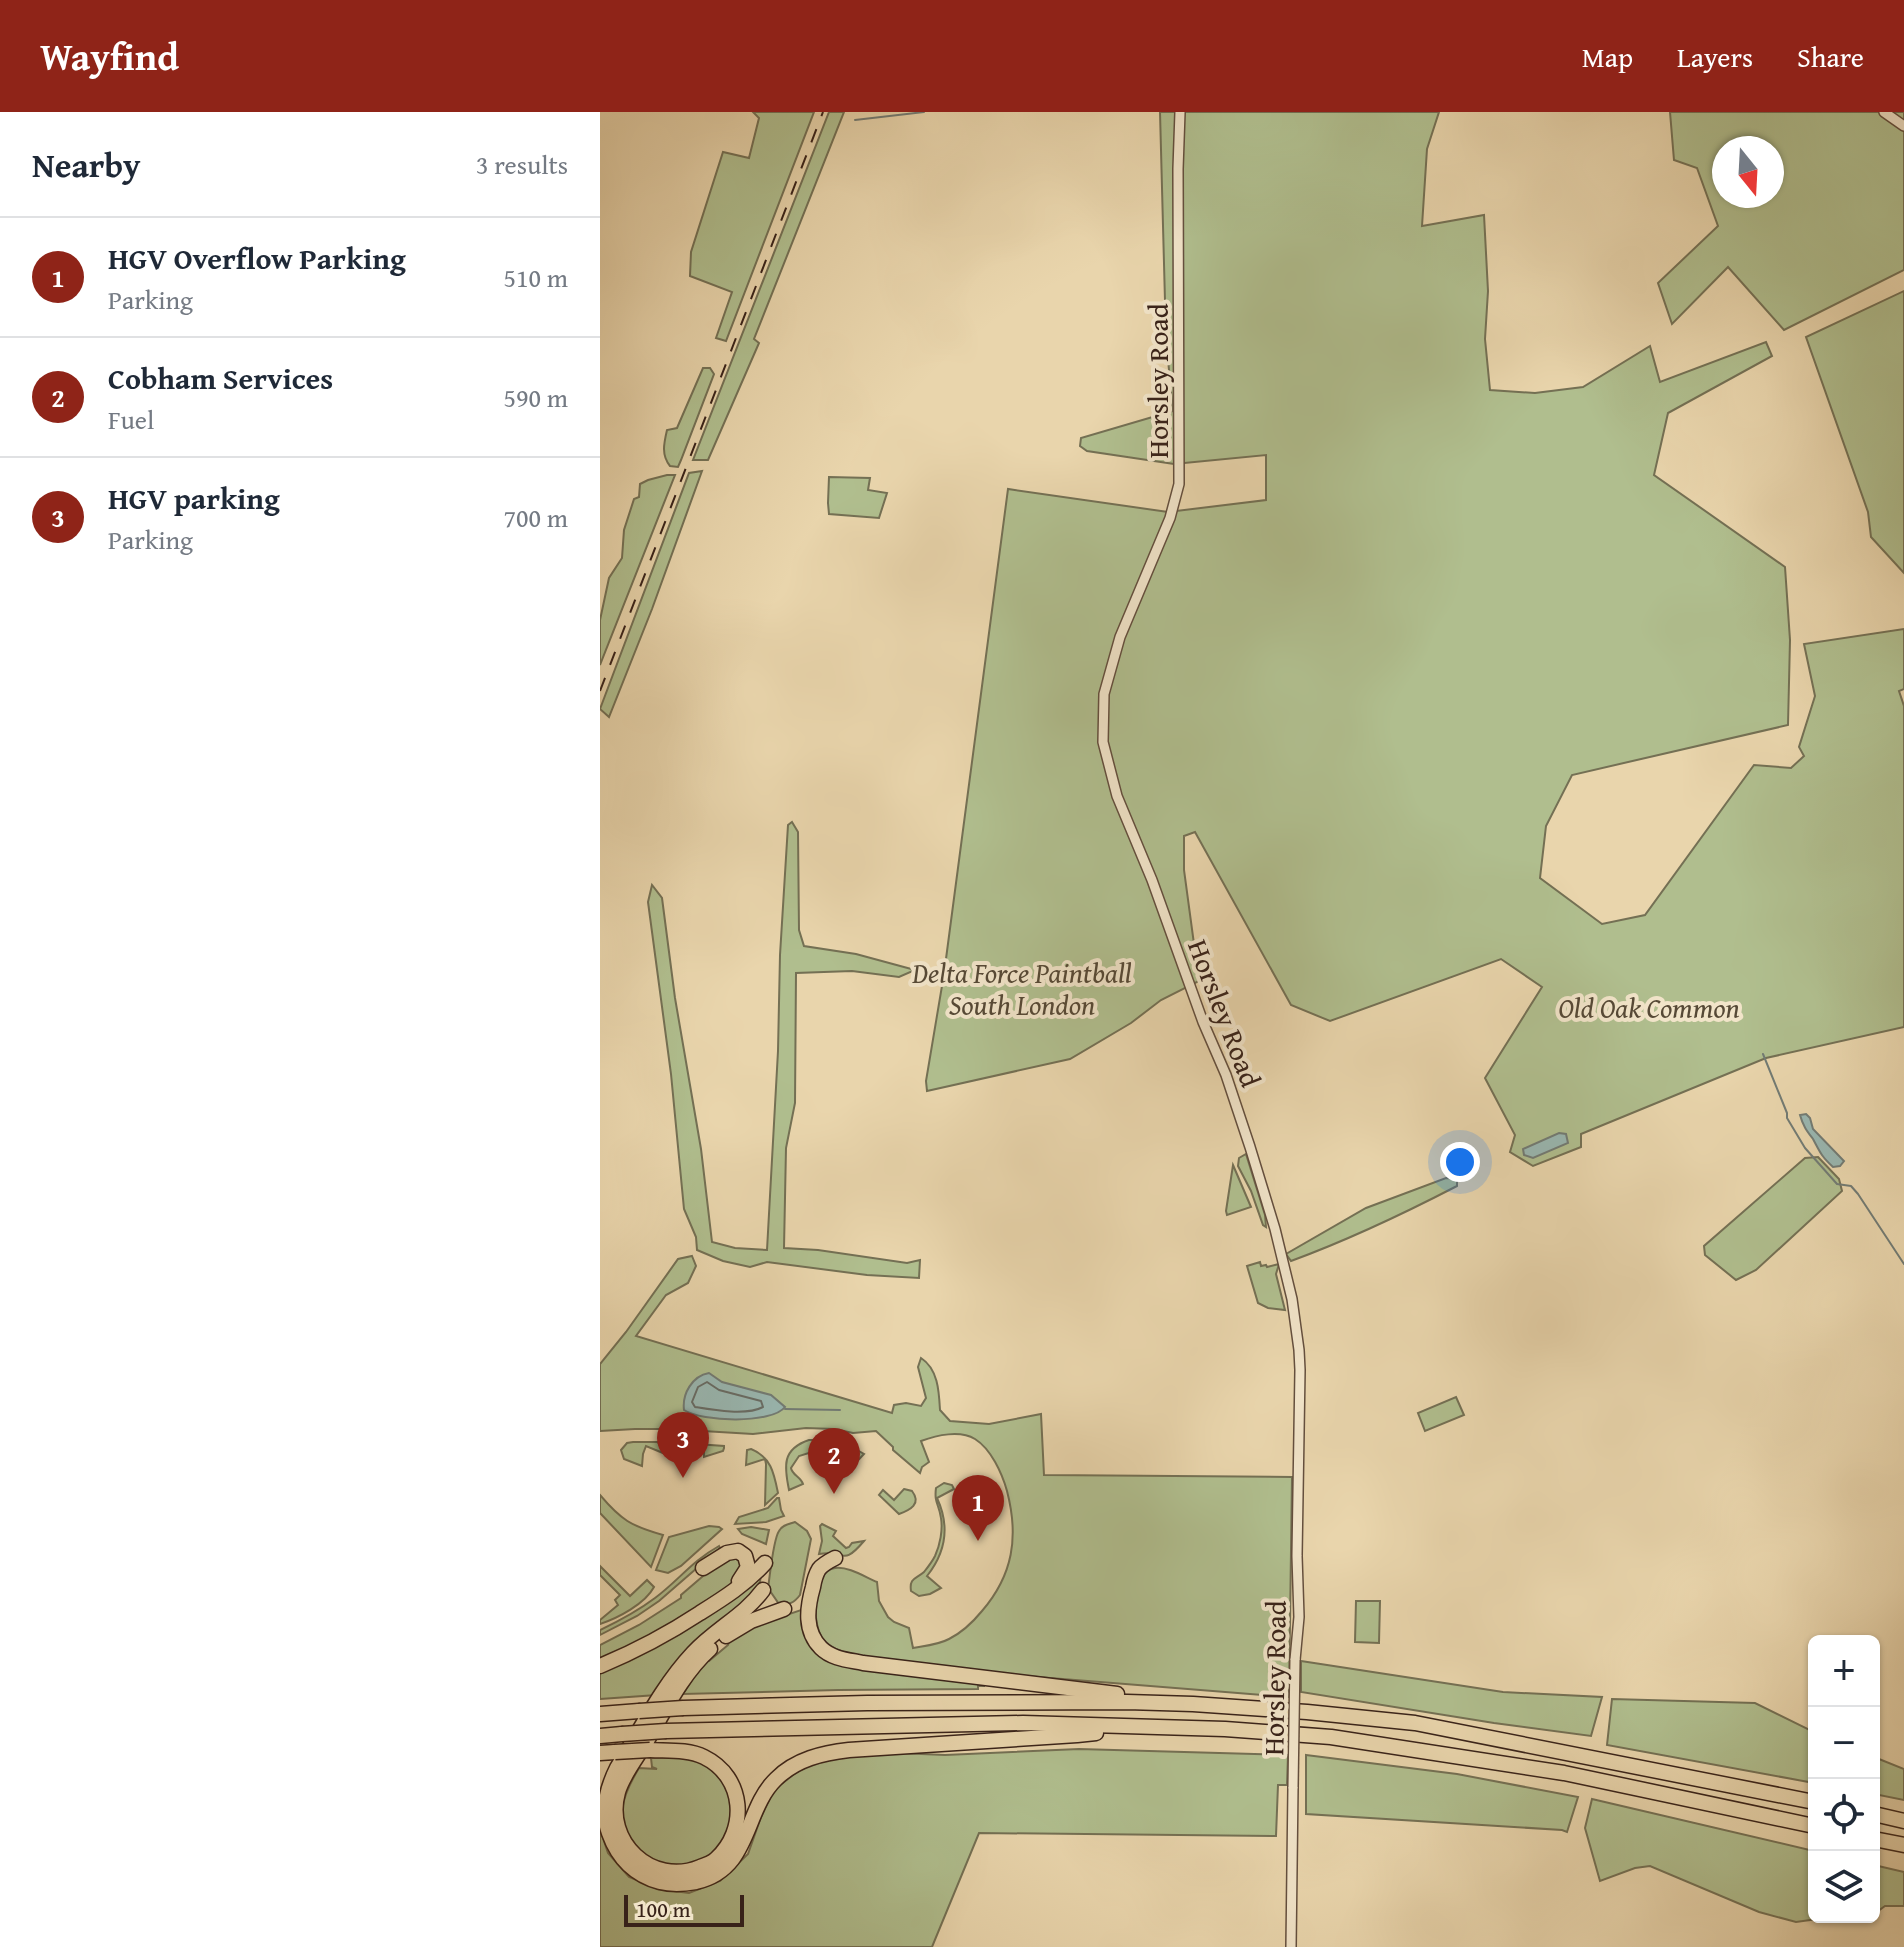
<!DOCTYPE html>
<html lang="en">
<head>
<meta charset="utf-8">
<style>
	:root { --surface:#fff; --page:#f2f2f3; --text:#1f2937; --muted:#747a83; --line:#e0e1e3; --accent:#8f2418 }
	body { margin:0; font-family:"Gentium Book Plus",serif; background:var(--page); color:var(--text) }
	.controls { position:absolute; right:24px; bottom:24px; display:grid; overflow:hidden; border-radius:12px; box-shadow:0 2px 6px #0004 }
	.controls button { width:72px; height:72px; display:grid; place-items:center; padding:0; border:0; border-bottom:2px solid var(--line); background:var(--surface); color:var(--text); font:40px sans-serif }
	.compass { position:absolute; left:1112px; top:24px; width:72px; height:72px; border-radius:50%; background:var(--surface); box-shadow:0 2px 6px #0004; rotate:162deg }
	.scale { position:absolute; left:24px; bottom:20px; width:120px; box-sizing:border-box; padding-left:8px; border:4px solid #382219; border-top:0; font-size:22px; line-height:28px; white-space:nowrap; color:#382219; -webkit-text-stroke:6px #f1e4c9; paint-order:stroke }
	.you { position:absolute; left:860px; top:1050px; width:28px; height:28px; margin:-20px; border:6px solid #fff; border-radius:50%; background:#1a73e8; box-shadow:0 0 0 12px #1a73e833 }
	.badge { display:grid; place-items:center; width:52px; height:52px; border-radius:50%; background:var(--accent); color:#fff; font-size:26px; font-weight:700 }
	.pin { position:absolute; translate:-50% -66px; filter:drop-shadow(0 2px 4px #0008) }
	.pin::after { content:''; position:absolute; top:42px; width:28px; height:24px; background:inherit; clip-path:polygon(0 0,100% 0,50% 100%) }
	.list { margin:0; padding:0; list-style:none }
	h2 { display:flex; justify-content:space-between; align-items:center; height:104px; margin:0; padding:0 32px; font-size:34px }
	h2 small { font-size:26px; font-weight:400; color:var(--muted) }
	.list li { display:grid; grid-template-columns:52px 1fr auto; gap:24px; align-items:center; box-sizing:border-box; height:120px; padding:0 32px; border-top:2px solid var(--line) }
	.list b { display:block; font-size:30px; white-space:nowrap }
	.list p { margin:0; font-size:26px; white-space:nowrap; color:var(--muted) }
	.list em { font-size:26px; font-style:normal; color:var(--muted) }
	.icon { flex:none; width:44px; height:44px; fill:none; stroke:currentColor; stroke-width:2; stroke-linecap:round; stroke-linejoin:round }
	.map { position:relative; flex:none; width:1304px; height:1835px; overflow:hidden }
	header { display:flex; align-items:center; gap:48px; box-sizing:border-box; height:112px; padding:0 40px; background:var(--accent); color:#fff }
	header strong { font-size:38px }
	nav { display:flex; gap:44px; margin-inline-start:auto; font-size:28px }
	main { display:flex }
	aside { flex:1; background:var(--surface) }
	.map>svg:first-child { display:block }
	.green { fill:#b0be8e; stroke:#747054; stroke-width:2; fill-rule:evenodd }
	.water { fill:#99b7b1; stroke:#727b74; stroke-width:2 }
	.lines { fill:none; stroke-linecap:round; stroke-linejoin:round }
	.shore { stroke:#686c65; stroke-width:2 }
	.stream { stroke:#727b74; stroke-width:2 }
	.minor-casing { stroke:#644f3e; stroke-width:12 }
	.highway-casing { stroke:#382219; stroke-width:17 }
	.minor { stroke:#f1e4c9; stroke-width:9 }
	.highway { stroke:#e9d5ac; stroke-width:14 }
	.rail { stroke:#382219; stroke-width:2; stroke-dasharray:14 14; stroke-linecap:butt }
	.minor-bridge-casing { stroke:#644f3e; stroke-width:12; stroke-linecap:butt }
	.highway-bridge-casing { stroke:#382219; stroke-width:17; stroke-linecap:butt }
	.minor-bridge { stroke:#f1e4c9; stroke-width:9 }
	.highway-bridge { stroke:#e9d5ac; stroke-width:14 }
	.labels { text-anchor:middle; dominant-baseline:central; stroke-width:8; stroke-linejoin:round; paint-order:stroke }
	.street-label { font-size:28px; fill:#382219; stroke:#f1e4c9 }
	.park-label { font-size:28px; font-style:italic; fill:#564936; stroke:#f1e4c9 }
</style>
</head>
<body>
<header>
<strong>Wayfind</strong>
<nav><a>Map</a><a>Layers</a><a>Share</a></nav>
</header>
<main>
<aside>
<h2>Nearby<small>3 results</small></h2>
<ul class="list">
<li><span class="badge">1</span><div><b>HGV Overflow Parking</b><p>Parking</p></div><em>510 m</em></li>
<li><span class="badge">2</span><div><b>Cobham Services</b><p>Fuel</p></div><em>590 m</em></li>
<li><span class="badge">3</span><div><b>HGV parking</b><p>Parking</p></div><em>700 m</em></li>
</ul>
</aside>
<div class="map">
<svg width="1304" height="1835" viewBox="0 0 1304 1835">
	<rect width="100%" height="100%" fill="#e9d5ac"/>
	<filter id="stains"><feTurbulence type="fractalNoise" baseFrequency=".0025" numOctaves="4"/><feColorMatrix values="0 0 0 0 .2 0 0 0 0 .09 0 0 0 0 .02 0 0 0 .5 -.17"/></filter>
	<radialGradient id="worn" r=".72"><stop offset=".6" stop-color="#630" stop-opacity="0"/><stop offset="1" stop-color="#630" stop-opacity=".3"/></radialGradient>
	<g class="green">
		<polygon points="153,0 214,0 126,229 116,226 132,180 90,164 91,140 123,40 149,46 159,6"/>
		<polygon points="229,0 244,0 154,227 159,231 108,348 93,348"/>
		<polygon points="560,0 839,0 827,37 822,114 884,103 888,179 885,227 890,278 935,281 983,275 1050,234 1060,270 1166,230 1172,244 1068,301 1054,363 1185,455 1190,528 1188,613 972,663 946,714 940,766 1002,812 1045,803 1154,653 1191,656 1204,644 1199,635 1215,584 1204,532 1304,517 1304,577 1299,579 1304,594 1304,915 1166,946 981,1022 981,1035 933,1054 910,1040 915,1023 885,966 942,875 901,847 730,909 691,893 595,720 584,724 584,758 599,869 561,888 531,911 470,947 327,979 326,969 344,862 408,377 568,400 666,388 666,343 574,352 487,339 480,334 481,326 573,299 566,227"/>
		<path d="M1070,0H1304V158L1184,218L1128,155L1072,212L1058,171L1118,114L1097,56L1074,48ZM1124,36H1172V84H1124Z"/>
		<polygon points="1304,179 1304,461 1271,425 1268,400 1206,225"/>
		<path d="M103,256H110L114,262L81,348L78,355L70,354C61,343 64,331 67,318L77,316Z"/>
		<polygon points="102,359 52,497 9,605 0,597 89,361"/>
		<polygon points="67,363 75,363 0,553 0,508 9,466 22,446 24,418 34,387 39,385 40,372 48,368"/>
		<polygon points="229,365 270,366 268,378 287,381 279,406 229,402 228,391"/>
		<polygon points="192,710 198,720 199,818 204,834 256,842 315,858 299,865 252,859 196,861 195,991 186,1036 184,1136 218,1138 307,1151 320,1148 319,1166 267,1163 167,1150 150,1155 123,1149 97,1138 96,1125 84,1097 71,962 48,790 52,773 62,786 75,886 101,1037 112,1130 135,1136 167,1138 178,939 180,843 188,713"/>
		<polygon points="646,1042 665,1103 666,1115 663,1113 651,1079 638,1054 639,1046"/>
		<polygon points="1218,1045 1239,1067 1242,1079 1156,1158 1136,1168 1105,1143 1104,1134 1205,1046"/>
		<polygon points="633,1053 651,1095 627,1103 626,1099"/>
		<path d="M846,1066L857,1067V1074C803,1102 748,1128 691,1149L686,1142L766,1096Z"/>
		<path d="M92,1144L96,1154L88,1171L66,1183L36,1224L292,1301L294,1293L306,1291L321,1294L326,1286L318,1255L321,1246C338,1257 339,1279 340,1298L350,1309L389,1312L441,1302L444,1363L692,1365L689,1585L361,1559L256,1543C244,1540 232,1538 223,1527C211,1512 212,1459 235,1456C248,1454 265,1465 277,1470L279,1489L288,1505L294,1510L309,1516L313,1536C324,1534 338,1533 349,1527C361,1521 373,1510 382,1499C413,1463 419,1425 407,1379C402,1361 391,1337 375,1327C360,1318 337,1323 321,1329L329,1350L322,1355L320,1361L293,1338V1335L276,1319L253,1321L234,1317L206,1316L153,1322L69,1317H35L0,1319V1252L26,1220L78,1147Z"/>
		<polygon points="660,1150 661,1154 666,1153 667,1155 679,1152 676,1162 685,1198 668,1196 658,1191 647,1154"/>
		<polygon points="856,1285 864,1303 825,1319 818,1301"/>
		<path d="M209,1328H239L264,1342L249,1358L232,1344L219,1346L216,1348L215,1339L199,1344L191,1356C192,1363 201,1365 203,1372L189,1378C184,1354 182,1337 209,1328Z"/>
		<polygon points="33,1330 58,1330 63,1341 46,1334 43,1342 42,1354 24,1347 21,1338 27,1331"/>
		<polygon points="96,1332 124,1334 124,1336 123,1339 104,1345 104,1338 84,1342 91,1334"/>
		<path d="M151,1337C171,1345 174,1361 178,1381L165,1393L166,1352L165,1347L146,1353L147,1338Z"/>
		<path d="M344,1371L352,1373L354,1377L337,1386C350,1414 346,1440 327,1464L341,1476L330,1482L319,1484L311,1479C309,1466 316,1467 324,1460C328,1455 332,1450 335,1444C340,1433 343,1418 341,1406C339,1392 334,1391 336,1376Z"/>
		<path d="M304,1377L312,1379C322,1392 310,1398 299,1402L279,1383L283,1378L294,1388Z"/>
		<path d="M0,1383C21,1408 31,1414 63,1423L51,1455L0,1401Z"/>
		<polygon points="177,1386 179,1386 181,1398 184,1404 166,1410 135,1412 139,1405 168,1396"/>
		<path d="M195,1410L207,1419L211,1427L200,1483C194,1491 189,1493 179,1492L168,1476C170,1464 173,1428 179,1419C182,1413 189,1412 195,1410Z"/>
		<path d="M222,1412L236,1419L233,1424L246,1436L249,1435L252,1431L264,1429C241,1456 246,1437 219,1442L222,1429L220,1414Z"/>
		<polygon points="109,1414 119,1415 122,1417 81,1454 68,1461 56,1458 69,1425"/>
		<polygon points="151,1415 169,1418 166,1432 142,1422 138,1417"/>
		<path d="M119,1434L120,1436L59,1489L37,1504L0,1523V1518C19,1509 39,1498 55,1486C79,1468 92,1449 119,1434Z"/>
		<polygon points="135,1443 143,1452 133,1470 123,1479 46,1528 0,1548 0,1533 39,1513 81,1486 81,1483 117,1452"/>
		<path d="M0,1454L30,1484L47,1468L54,1475C45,1492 18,1506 0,1512V1508L18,1493L15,1488L20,1483L0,1463Z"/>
		<path d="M161,1463L159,1476L57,1583L0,1587V1560C59,1535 113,1506 161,1463Z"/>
		<polygon points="756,1489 780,1489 779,1531 755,1530"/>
		<polygon points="201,1498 204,1500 218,1540 384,1571 384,1574 378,1574 378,1577 238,1578 83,1582 103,1549 109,1549 128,1533 130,1526 145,1517"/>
		<polygon points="701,1549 903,1580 1002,1585 991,1624 894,1611 701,1580"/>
		<polygon points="1012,1587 1155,1591 1214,1620 1214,1671 1007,1633"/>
		<polygon points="479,1637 688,1643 687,1673 678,1673 676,1724 379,1721 332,1835 0,1835 0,1717 8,1741 29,1765 58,1777 89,1781 120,1769 148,1742 161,1705 174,1678 198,1659 222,1646 298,1641 345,1643"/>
		<polygon points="706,1643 857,1662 978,1685 967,1720 962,1718 706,1702"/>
		<path d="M84,1645C92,1648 101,1650 107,1654C119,1661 124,1671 129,1683C145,1725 102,1767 60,1751C55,1750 47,1748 43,1745C39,1741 35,1734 32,1730C14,1704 24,1681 39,1656L57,1657L52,1655L51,1646Z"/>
		<polygon points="1274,1645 1304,1657 1304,1688 1274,1682"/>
		<polygon points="992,1687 1214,1739 1214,1805 1232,1805 1196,1810 1159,1800 1050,1754 1035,1756 1000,1769 985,1716"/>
		<polygon points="1274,1753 1304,1760 1304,1794 1285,1794 1274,1802"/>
	</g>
	<g class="water">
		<path d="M1206,1002L1210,1006L1213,1017L1244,1049L1240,1054L1233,1055C1221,1044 1220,1040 1213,1027C1207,1019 1203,1014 1200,1003Z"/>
		<polygon points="959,1021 966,1022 968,1031 933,1046 924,1043 923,1037"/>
		<path d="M109,1261L122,1270L171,1283L185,1295C172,1312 102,1310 84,1298C82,1282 92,1264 109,1261Z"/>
	</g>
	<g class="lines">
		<path class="shore" d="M107,1270L119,1278L161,1289L163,1295C146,1304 113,1298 95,1295L92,1290L98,1275Z"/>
		<g class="stream">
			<polyline points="255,8 324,0"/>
			<polyline points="1163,942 1187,1001 1187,1006 1205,1036 1237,1072 1251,1074 1258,1082 1304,1152"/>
			<polyline points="185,1297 240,1298"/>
		</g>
		<g class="minor-casing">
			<g id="minor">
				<polyline points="580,0 578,57 579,372 570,406 520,525 504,582 503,630 517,684 552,768 603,910 626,963 650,1035 675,1117 692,1187 699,1238 700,1258 697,1444 699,1505 695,1548"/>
				<polyline points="1284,0 1304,14"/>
				<polyline points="691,1835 693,1675"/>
			</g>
		</g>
		<g class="highway-casing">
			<g id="highway">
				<path d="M235,1446C229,1449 223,1452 219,1457C216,1462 214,1469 213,1475C207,1496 204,1519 221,1536C232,1547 249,1548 263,1551L517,1582"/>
				<polyline points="103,1456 127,1441 138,1439 145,1444 148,1455 139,1469"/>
				<path d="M163,1478C144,1504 115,1517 93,1541C62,1574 41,1617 17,1656C7,1676 1,1699 9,1721C18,1746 34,1763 60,1770C72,1773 85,1772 96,1770C152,1757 143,1699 176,1667C196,1647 223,1641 249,1638L477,1623L496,1621"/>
				<polyline points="126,1524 151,1509 184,1497"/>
				<path d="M0,1554C36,1539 68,1522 100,1501C124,1486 146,1472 165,1451"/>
				<polyline points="83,1596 267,1591 527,1590 593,1592 707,1600 815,1611 1214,1690"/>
				<polyline points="0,1602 39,1599"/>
				<polyline points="66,1619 423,1611 625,1617 731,1625 964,1661 1214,1714"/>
				<polyline points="0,1624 22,1622"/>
				<path d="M50,1638C67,1639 88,1637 104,1645C145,1665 148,1718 116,1747C112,1751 106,1753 100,1755C51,1775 4,1729 18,1680C23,1663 36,1647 45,1632C64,1600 82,1562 110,1537"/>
				<polyline points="0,1641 15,1640"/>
				<polyline points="1274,1702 1304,1709"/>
				<polyline points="1274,1727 1304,1733"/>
			</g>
		</g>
		<use href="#minor" class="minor"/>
		<use href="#highway" class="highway"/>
		<polyline class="rail" points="0,579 223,0"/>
		<g class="minor-bridge-casing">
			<polyline id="minor-bridge" points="693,1675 695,1548"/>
		</g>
		<g class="highway-bridge-casing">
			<g id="highway-bridge">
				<polyline points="39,1599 83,1596"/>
				<polyline points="22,1622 66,1619"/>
				<polyline points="15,1640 50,1638"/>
			</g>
		</g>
		<use href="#minor-bridge" class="minor-bridge"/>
		<use href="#highway-bridge" class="highway-bridge"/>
	</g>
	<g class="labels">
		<g class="street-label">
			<text transform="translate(557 269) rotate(-90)">Horsley Road</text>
			<text transform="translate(625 901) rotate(69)">Horsley Road</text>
			<text transform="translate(674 1566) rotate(-89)">Horsley Road</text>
		</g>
		<g class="park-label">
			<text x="422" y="860">Delta Force Paintball<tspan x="422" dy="32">South London</tspan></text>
			<text x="1049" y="895">Old Oak Common</text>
		</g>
	</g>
	<rect width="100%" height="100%" filter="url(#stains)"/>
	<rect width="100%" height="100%" fill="url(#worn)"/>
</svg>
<div class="controls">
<button>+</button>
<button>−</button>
<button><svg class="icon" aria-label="locate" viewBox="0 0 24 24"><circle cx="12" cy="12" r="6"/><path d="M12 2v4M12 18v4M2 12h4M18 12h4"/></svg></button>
<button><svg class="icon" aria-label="layers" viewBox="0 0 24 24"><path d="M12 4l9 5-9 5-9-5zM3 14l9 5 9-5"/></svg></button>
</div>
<svg class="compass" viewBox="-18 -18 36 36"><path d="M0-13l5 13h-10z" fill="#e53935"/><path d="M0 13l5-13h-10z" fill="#747a83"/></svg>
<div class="scale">100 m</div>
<div class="you"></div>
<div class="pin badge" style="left:378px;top:1429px">1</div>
<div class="pin badge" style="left:234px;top:1382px">2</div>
<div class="pin badge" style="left:83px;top:1366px">3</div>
</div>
</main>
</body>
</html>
